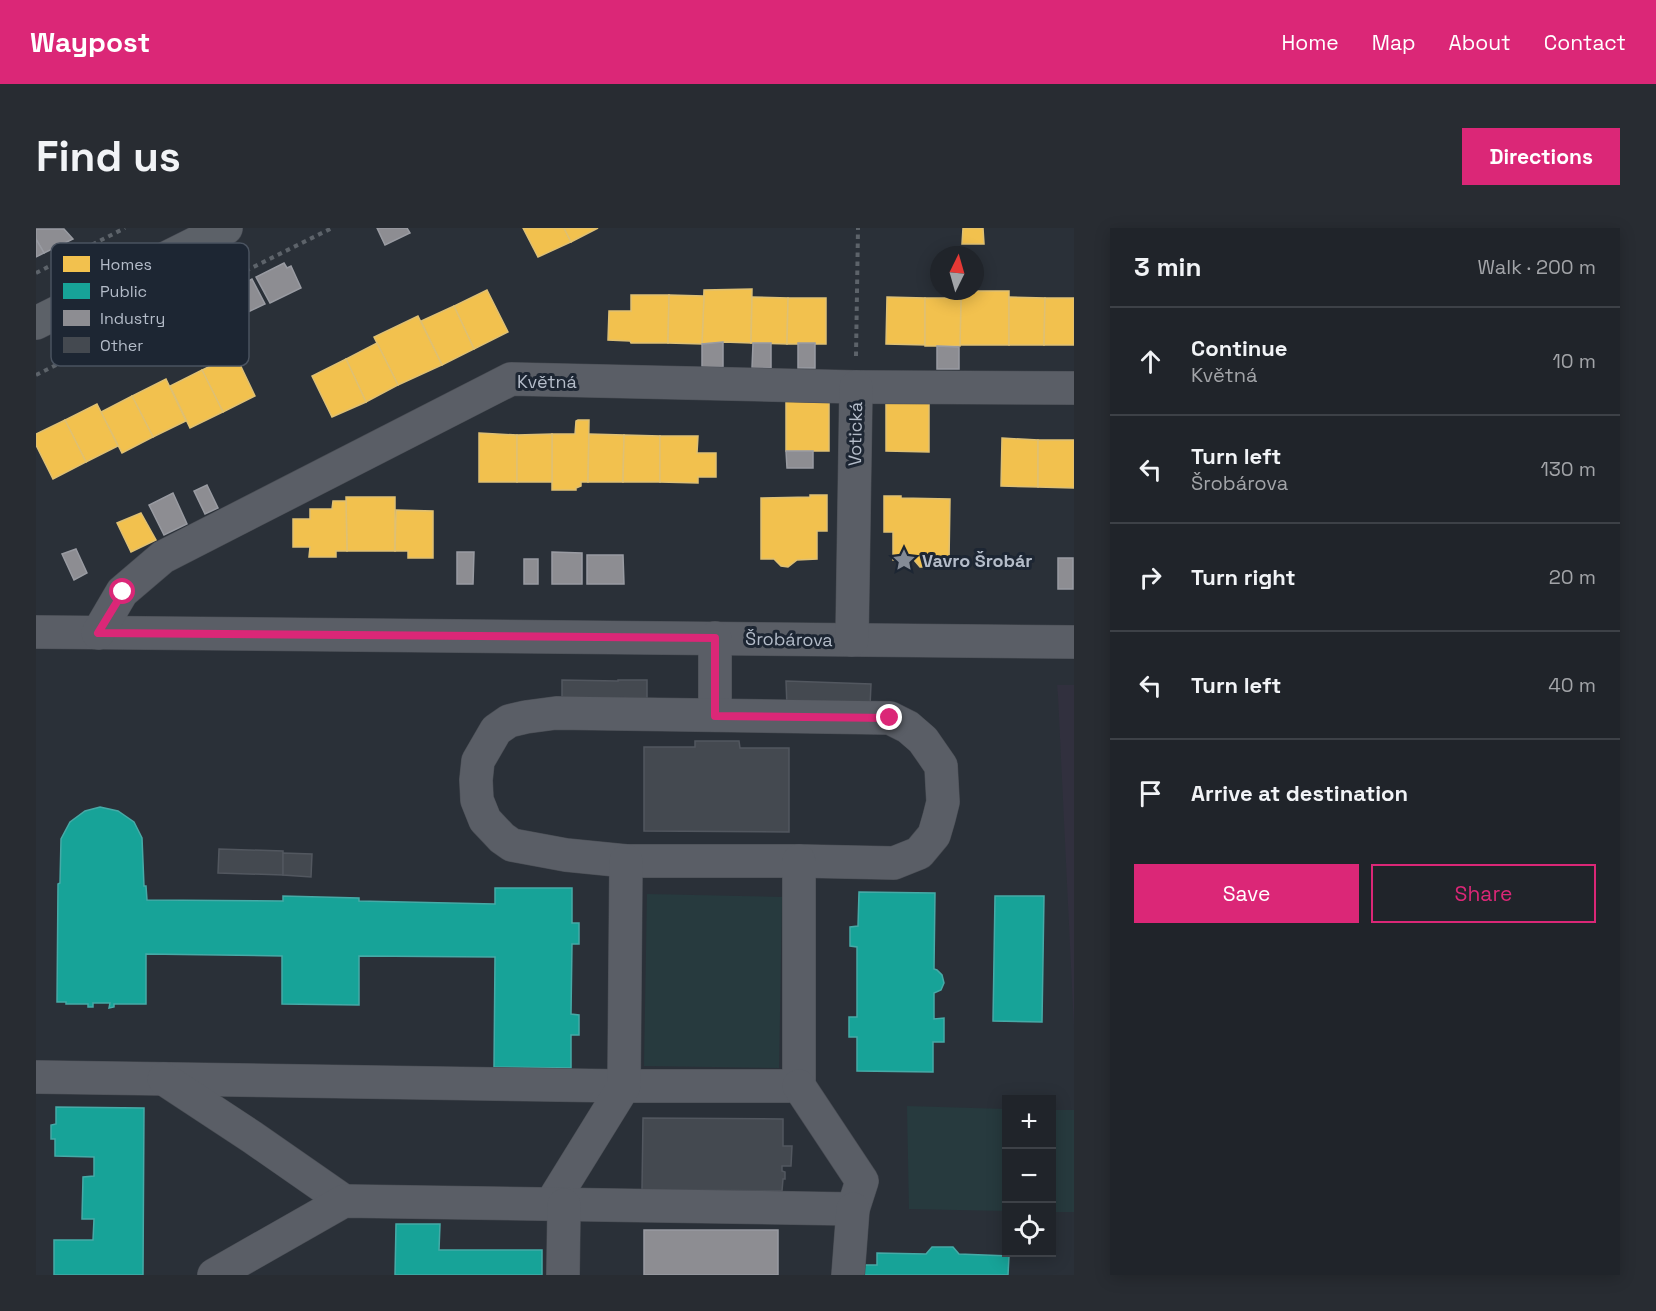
<!DOCTYPE html>
<html lang="en">
<head>
<meta charset="utf-8">
<style>
	:root { --surface:#20242a; --page:#282c32; --text:#f1f3f6; --muted:#a2a4a8; --line:#3d4147; --accent:#db2777 }
	body { margin:0; font-family:"Space Grotesk",sans-serif; background:var(--page); color:var(--text) }
	.controls { position:absolute; right:18px; bottom:18px; display:grid; overflow:hidden; border-radius:0px; box-shadow:0 3px 15px #0003 }
	.controls button { width:54px; height:54px; display:grid; place-items:center; padding:0; border:0; border-bottom:2px solid var(--line); background:var(--surface); color:var(--text); font:30px sans-serif }
	.compass { position:absolute; left:894px; top:18px; width:54px; height:54px; border-radius:50%; background:var(--surface); box-shadow:0 3px 15px #0003; rotate:5deg }
	.stop { position:absolute; width:18px; height:18px; margin:-14px; border:4px solid #db2777; border-radius:50%; background:#fff }
	.stop.end { background:#db2777; border-color:#fff; box-shadow:0 2px 6px #0008 }
	.list { margin:0; padding:0; list-style:none }
	h2 { display:flex; justify-content:space-between; align-items:center; height:78px; margin:0; padding:0 24px; font-size:26px }
	h2 small { font-size:20px; font-weight:400; color:var(--muted) }
	.list li { display:grid; grid-template-columns:39px 1fr auto; gap:18px; align-items:center; box-sizing:border-box; height:108px; padding:0 24px; border-top:2px solid var(--line) }
	.list b { display:block; font-size:22px; white-space:nowrap }
	.list p { margin:0; font-size:20px; white-space:nowrap; color:var(--muted) }
	.list em { font-size:20px; font-style:normal; color:var(--muted) }
	.actions { display:flex; gap:12px; padding:18px 24px }
	.actions a { flex:1; padding:14px 0; border:2px solid var(--accent); border-radius:0px; text-align:center; font-size:21px; color:var(--accent) }
	.actions .main { background:var(--accent); color:#fff }
	.icon { flex:none; width:33px; height:33px; fill:none; stroke:currentColor; stroke-width:2; stroke-linecap:round; stroke-linejoin:round }
	.map { position:relative; flex:none; width:1038px; height:1047px; overflow:hidden; border-radius:0px }
	header { display:flex; align-items:center; gap:36px; box-sizing:border-box; height:84px; padding:0 30px; background:var(--accent); color:#fff }
	header strong { font-size:28px }
	nav { display:flex; gap:33px; margin-inline-start:auto; font-size:21px }
	.intro { display:flex; align-items:center; justify-content:space-between; box-sizing:border-box; height:144px; padding:0 36px }
	h1 { margin:0; font-size:42px }
	.button { padding:15px 27px; border-radius:0px; background:var(--accent); color:#fff; font-size:21px; font-weight:700 }
	main { display:flex; gap:36px; padding:0 36px }
	aside { flex:1; background:var(--surface); border-radius:0px; box-shadow:0 3px 15px #0003 }
	.map>svg:first-child { display:block }
	.medical { fill:#31303e }
	.green { fill:#273a3e }
	.homes { fill:#f2c14e; stroke:#dfc073; stroke-width:1.5 }
	.public { fill:#17a398; stroke:#46aaa7; stroke-width:1.5 }
	.industry { fill:#8d8d92; stroke:#999ba2; stroke-width:1.5 }
	.building { fill:#444950; stroke:#52575f; stroke-width:1.5 }
	.lines { fill:none; stroke-linecap:round; stroke-linejoin:round }
	.minor-casing { stroke:#484c53; stroke-width:34 }
	.major-casing { stroke:#484c55; stroke-width:34 }
	.path { stroke:#5d636a; stroke-width:4; stroke-dasharray:4.5 4.5; stroke-linecap:butt }
	.minor { stroke:#5a5e66; stroke-width:33 }
	.major { stroke:#5c6168; stroke-width:33 }
	.route { stroke:#db2777; stroke-width:8 }
	.labels { text-anchor:middle; dominant-baseline:central; stroke-width:6; stroke-linejoin:round; paint-order:stroke }
	.street-label { font-size:18px; fill:#b4bcc9; stroke:#1d2633 }
	.poi-label { font-size:18px; font-weight:bold; fill:#b4bcc9; stroke:#1d2633; text-anchor:start }
	.key { fill:#1d2633; stroke:#4a5360; stroke-width:1.5 }
	.key-label { font-size:16px; fill:#b4bcc9 }
</style>
</head>
<body>
<header>
<strong>Waypost</strong>
<nav><a>Home</a><a>Map</a><a>About</a><a>Contact</a></nav>
</header>
<div class="intro"><h1>Find us</h1><a class="button">Directions</a></div>
<main>
<div class="map">
<svg width="1038" height="1047" viewBox="0 0 1038 1047">
	<rect width="100%" height="100%" fill="#2a3038"/>
	<polygon class="medical" points="1021,457 1038,457 1038,801 1022,468"/>
	<g class="green">
		<polygon points="611,666 746,669 743,840 608,838"/>
		<polygon points="871,878 970,881 970,983 873,981"/>
		<rect x="1016" y="882" width="22" height="102"/>
	</g>
	<g class="homes">
		<polygon points="487,0 528,0 535,14 502,29"/>
		<polygon points="528,0 562,0 535,14"/>
		<polygon points="927,0 947,0 948,16 926,16"/>
		<polygon points="716,61 715,115 687,114 666,116 668,62"/>
		<polygon points="451,62 472,104 438,121 418,78"/>
		<polygon points="925,63 973,63 973,117 924,117"/>
		<polygon points="595,67 633,67 632,115 595,115 594,113 572,112 573,83 595,83"/>
		<polygon points="633,67 668,68 666,116 632,115"/>
		<polygon points="716,69 752,70 751,116 715,115"/>
		<polygon points="851,69 889,70 889,117 850,116"/>
		<polygon points="973,69 1009,70 1008,117 973,117"/>
		<polygon points="752,70 790,70 790,116 751,116"/>
		<polygon points="889,70 925,70 924,118 889,118"/>
		<polygon points="1009,70 1038,70 1038,117 1008,117"/>
		<polygon points="418,78 438,121 406,137 385,93"/>
		<polygon points="382,88 406,137 362,157 338,109"/>
		<polygon points="341,115 362,157 330,174 310,131"/>
		<polygon points="199,126 219,168 187,184 166,142"/>
		<polygon points="310,131 330,174 296,189 276,148"/>
		<polygon points="166,142 187,184 154,200 134,158"/>
		<polygon points="130,151 150,193 117,209 96,168"/>
		<polygon points="96,168 117,209 86,225 65,184"/>
		<polygon points="750,168 793,169 793,223 750,223"/>
		<polygon points="850,170 893,170 893,224 850,223"/>
		<polygon points="61,176 82,218 50,234 29,192"/>
		<polygon points="29,192 50,234 17,251 0,217 0,206"/>
		<polygon points="542,192 553,192 552,254 545,254 545,258 540,260 540,262 516,262 516,206 539,206 540,193"/>
		<polygon points="443,205 481,207 481,254 443,254"/>
		<polygon points="516,206 516,254 481,254 481,207"/>
		<polygon points="553,206 588,207 587,254 552,254"/>
		<polygon points="588,207 624,208 624,254 587,254"/>
		<polygon points="624,208 662,208 661,225 680,225 680,249 662,249 662,255 624,254"/>
		<polygon points="966,210 1002,212 1002,259 965,258"/>
		<polygon points="1002,212 1038,212 1038,260 1002,259"/>
		<polygon points="774,267 791,267 791,303 781,303 781,331 761,332 752,339 745,338 738,331 725,331 725,270 774,269"/>
		<polygon points="848,268 865,268 865,270 914,271 913,333 899,334 893,339 884,339 878,332 857,332 857,304 848,304"/>
		<polygon points="310,269 359,269 359,323 311,323"/>
		<polygon points="297,273 310,273 311,323 300,323 300,329 273,329 274,319 257,319 257,291 274,291 274,281 296,281"/>
		<polygon points="360,282 397,283 397,330 372,330 372,323 359,323"/>
		<polygon points="105,285 120,312 95,324 81,295"/>
	</g>
	<g class="public">
		<polygon points="64,579 82,583 98,594 106,610 108,658 110,658 111,672 247,673 247,668 323,670 323,673 459,676 459,660 536,660 536,695 543,695 543,716 536,716 535,786 543,787 543,807 535,807 535,840 458,839 459,729 323,728 323,777 246,776 246,728 110,726 110,776 78,776 78,779 73,780 74,775 57,775 57,779 52,779 52,776 30,776 30,774 21,774 22,656 24,655 25,611 34,594 49,583"/>
		<polygon points="823,664 899,665 898,741 901,742 906,747 908,755 905,762 898,765 898,791 908,790 908,814 897,814 897,844 821,843 821,809 813,809 813,789 821,789 821,719 814,718 814,699 822,698"/>
		<polygon points="959,668 1008,668 1006,794 957,793"/>
		<polygon points="20,879 108,880 107,1047 18,1047 18,1012 57,1012 58,991 46,991 47,949 58,948 58,929 19,928 19,911 15,911 15,897 20,896"/>
		<polygon points="360,996 404,996 403,1022 506,1022 506,1047 359,1047"/>
		<polygon points="896,1019 917,1019 923,1026 973,1028 972,1047 826,1047 826,1037 841,1037 841,1025 890,1026"/>
	</g>
	<g class="industry">
		<polygon points="341,0 371,0 374,5 349,17"/>
		<polygon points="0,1 28,1 37,11 8,25 0,11"/>
		<polygon points="0,11 8,25 0,29"/>
		<polygon points="248,35 251,40 255,38 265,60 234,75 220,49"/>
		<polygon points="216,51 229,76 212,84 199,60"/>
		<polygon points="687,114 687,139 666,139 666,116"/>
		<polygon points="717,115 735,115 735,140 716,140"/>
		<rect x="762" y="115" width="17" height="25"/>
		<polygon points="901,118 923,119 923,141 901,141"/>
		<polygon points="750,223 777,223 777,240 751,240"/>
		<polygon points="171,257 182,280 169,286 158,263"/>
		<polygon points="137,265 151,296 128,307 113,277"/>
		<polygon points="40,321 51,345 38,352 26,326"/>
		<polygon points="421,324 438,324 437,356 421,356"/>
		<polygon points="516,324 546,325 546,356 516,356"/>
		<polygon points="551,327 587,327 588,356 551,356"/>
		<rect x="1022" y="330" width="15" height="31"/>
		<rect x="488" y="331" width="14" height="25"/>
		<rect x="608" y="1002" width="134" height="45"/>
	</g>
	<g class="building">
		<polygon points="526,452 582,453 582,452 611,452 611,478 526,476"/>
		<polygon points="750,453 835,456 834,479 751,479"/>
		<polygon points="659,513 703,513 704,520 753,520 753,604 608,603 608,519 659,519"/>
		<polygon points="183,621 247,623 247,647 182,645"/>
		<polygon points="247,625 276,626 275,649 247,647"/>
		<polygon points="607,890 747,891 747,918 756,918 755,938 746,938 746,943 749,944 749,951 747,951 746,963 606,962"/>
	</g>
	<g class="lines">
		<g class="minor-casing">
			<g id="minor">
				<polyline points="0,404 1038,414"/>
				<polyline points="62,405 86,364 127,329 475,151 820,159 1038,160"/>
				<polyline points="679,410 679,487"/>
				<polyline points="816,412 820,159"/>
				<polygon points="520,485 854,490 872,499 887,512 905,538 907,574 903,590 898,607 883,625 858,635 763,633 590,633 530,627 476,617 466,610 449,592 441,572 440,552 442,533 460,502 473,493 490,489"/>
				<polyline points="0,849 588,858 763,858 763,633"/>
				<polyline points="128,851 216,909 308,973"/>
				<polyline points="515,976 588,858 590,633"/>
				<polyline points="178,1047 308,973 817,981 826,953 763,858"/>
				<polyline points="527,1047 528,977"/>
				<polyline points="812,1047 817,981"/>
			</g>
		</g>
		<g class="major-casing">
			<polyline id="major" points="0,95 190,0"/>
		</g>
		<g class="path">
			<polyline points="0,45 89,0"/>
			<polyline points="820,128 822,0"/>
			<polyline points="0,147 296,0"/>
		</g>
		<use href="#minor" class="minor"/>
		<use href="#major" class="major"/>
	</g>
	<g class="lines">
		<polyline class="route" points="87,364 62,405 679,410 679,488 854,490"/>
	</g>
	<defs>
		<g id="sight-bare" transform="scale(1.8)"><path d="M0-6L1.8-2.2L6-1.7L2.9 1.2L3.7 5.4L0 3.3L-3.7 5.4L-2.9 1.2L-6-1.7L-1.8-2.2Z" fill="#848b96" stroke="#1d2633" stroke-width="2.5" paint-order="stroke"/></g>
	</defs>
	<g fill-rule="evenodd">
		<use href="#sight-bare" x="868" y="332"/>
	</g>
	<g class="labels">
		<g class="street-label">
			<text x="511" y="153">Květná</text>
			<text transform="translate(819 206) rotate(-89)">Votická</text>
			<text transform="translate(753 411) rotate(1)">Šrobárova</text>
		</g>
		<g class="poi-label">
			<text x="886" y="332">Vavro Šrobár</text>
		</g>
	</g>
	<rect x="15" y="15" width="198" height="123" rx="9" class="key"/>
	<rect x="27" y="28" width="27" height="16" fill="#f2c14e"/>
	<rect x="27" y="55" width="27" height="16" fill="#17a398"/>
	<rect x="27" y="82" width="27" height="16" fill="#8d8d92"/>
	<rect x="27" y="109" width="27" height="16" fill="#444950"/>
	<g class="key-label">
		<text x="64" y="42">Homes</text>
		<text x="64" y="69">Public</text>
		<text x="64" y="96">Industry</text>
		<text x="64" y="123">Other</text>
	</g>
</svg>
<div class="controls">
<button>+</button>
<button>−</button>
<button><svg class="icon" aria-label="locate" viewBox="0 0 24 24"><circle cx="12" cy="12" r="6"/><path d="M12 2v4M12 18v4M2 12h4M18 12h4"/></svg></button>
</div>
<svg class="compass" viewBox="-18 -18 36 36"><path d="M0-13l5 13h-10z" fill="#e53935"/><path d="M0 13l5-13h-10z" fill="#a2a4a8"/></svg>
<div class="stop" style="left:87px;top:364px"></div>
<div class="stop end" style="left:854px;top:490px"></div>
</div>
<aside>
<h2>3 min<small>Walk · 200 m</small></h2>
<ul class="list">
<li><svg class="icon" aria-label="ahead" viewBox="0 0 24 24"><path d="M12 20V5M6 11l6-6 6 6"/></svg><div><b>Continue</b><p>Květná</p></div><em>10 m</em></li>
<li><svg class="icon" aria-label="left" viewBox="0 0 24 24"><path d="M17 20v-9H6M10 6l-5 5 5 5"/></svg><div><b>Turn left</b><p>Šrobárova</p></div><em>130 m</em></li>
<li><svg class="icon" aria-label="right" viewBox="0 0 24 24"><path d="M7 20v-9h11M14 6l5 5-5 5"/></svg><div><b>Turn right</b></div><em>20 m</em></li>
<li><svg class="icon" aria-label="left" viewBox="0 0 24 24"><path d="M17 20v-9H6M10 6l-5 5 5 5"/></svg><div><b>Turn left</b></div><em>40 m</em></li>
<li><svg class="icon" aria-label="arrive" viewBox="0 0 24 24"><path d="M6 21V4h12l-3 4 3 4H6"/></svg><div><b>Arrive at destination</b></div></li>
</ul>
<div class="actions"><a class="main">Save</a><a>Share</a></div>
</aside>
</main>
</body>
</html>
